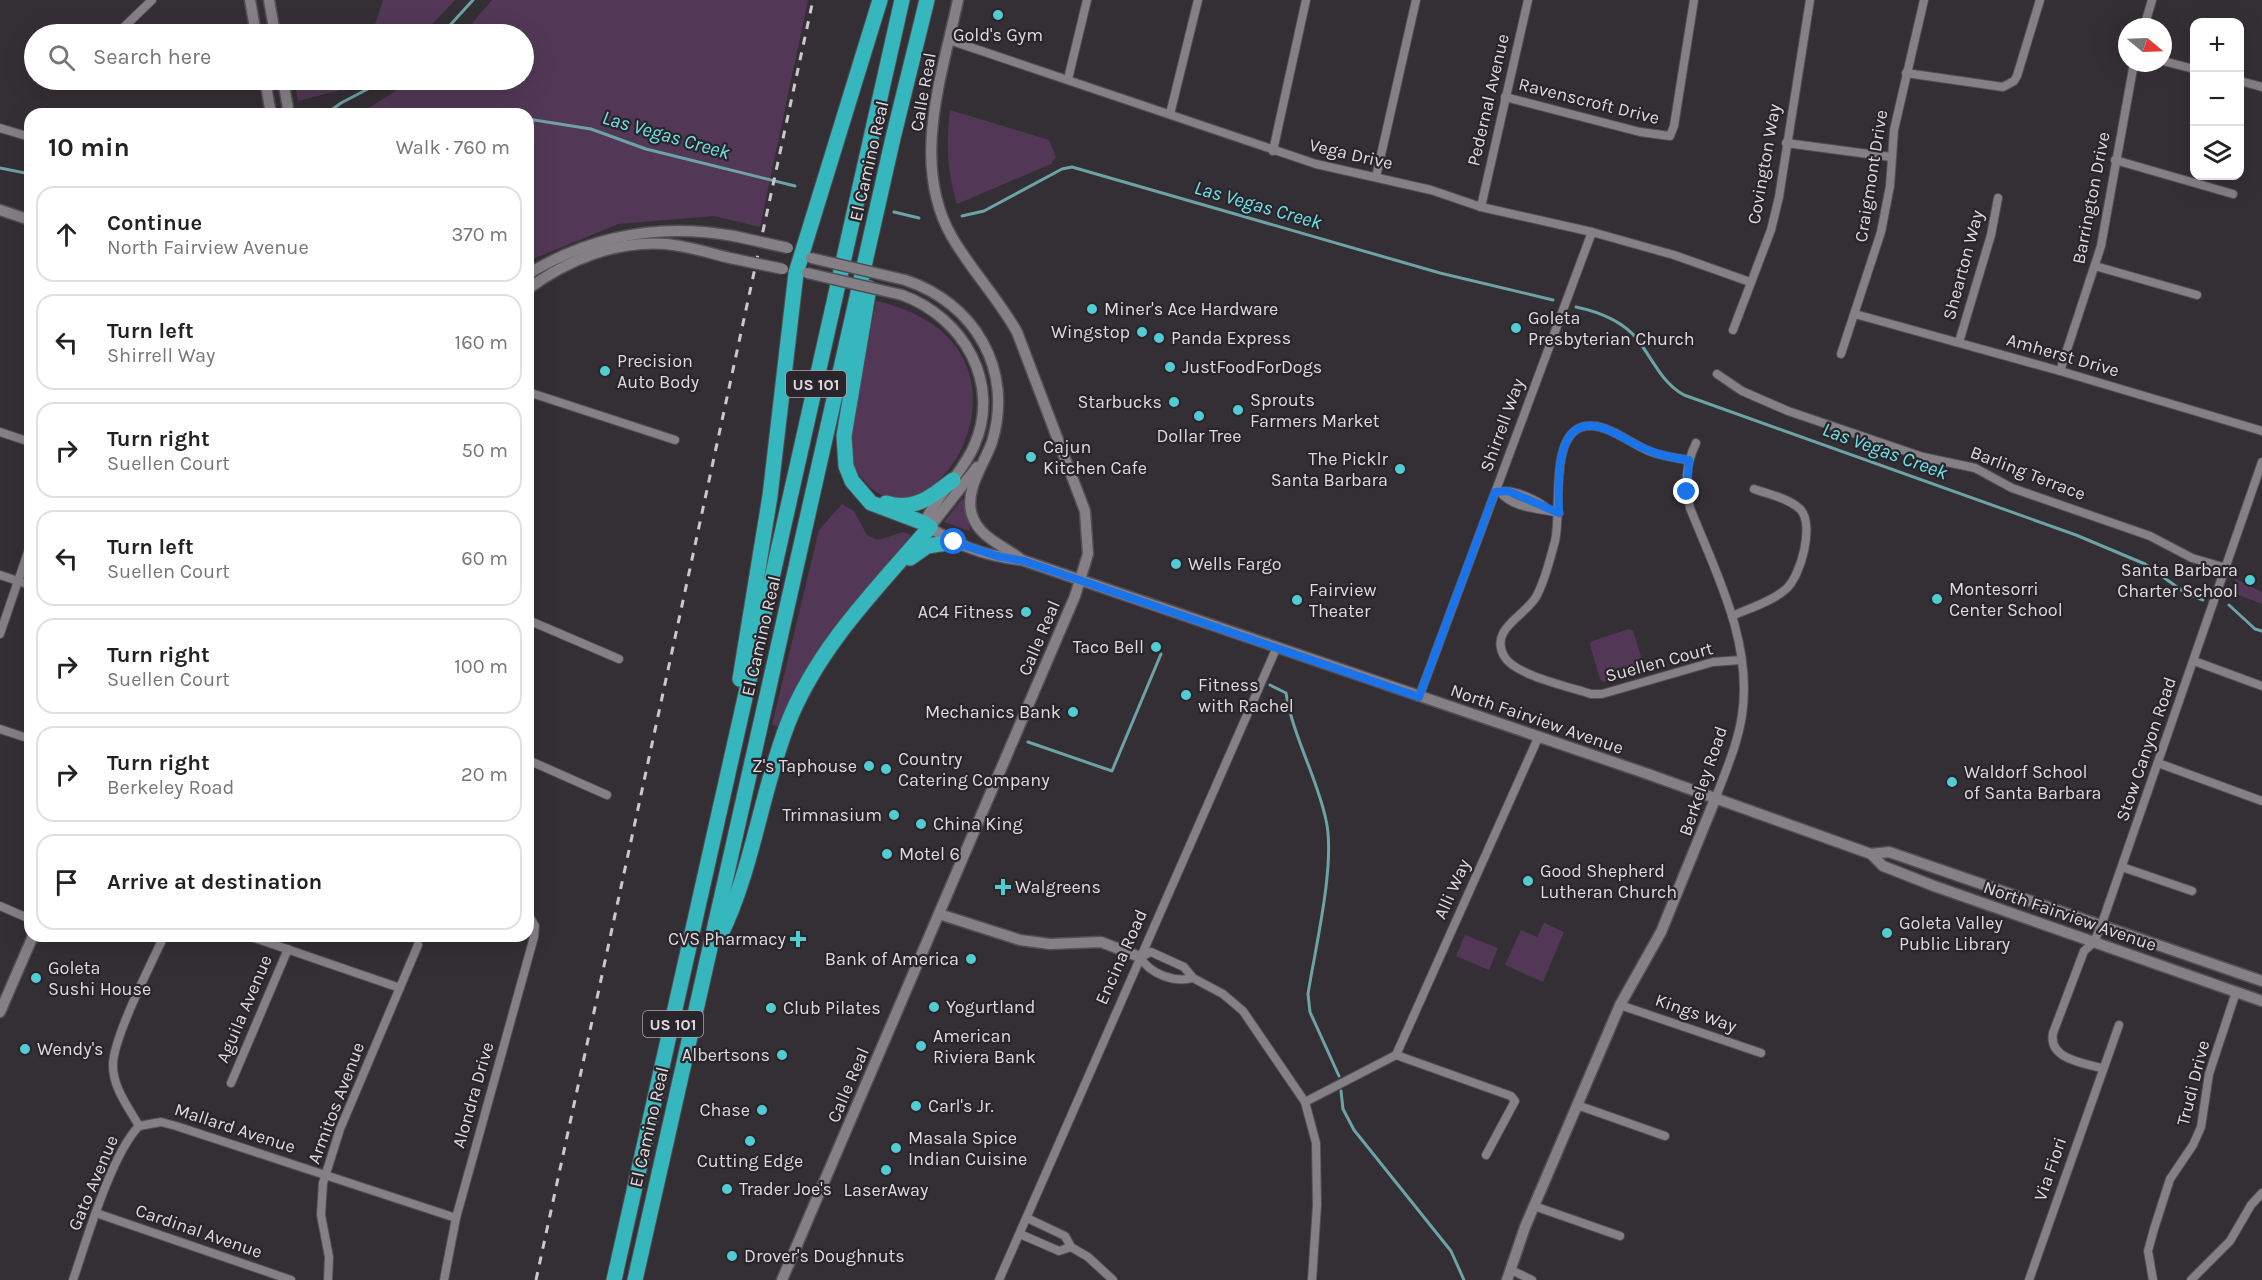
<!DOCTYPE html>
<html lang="en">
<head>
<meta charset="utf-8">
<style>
	:root { --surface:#fff; --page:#f6f6f6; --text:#222; --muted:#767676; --line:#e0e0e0 }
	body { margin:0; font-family:Karla,sans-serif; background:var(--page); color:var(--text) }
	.controls { position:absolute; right:18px; top:18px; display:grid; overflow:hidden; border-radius:12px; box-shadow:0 6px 24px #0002 }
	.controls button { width:54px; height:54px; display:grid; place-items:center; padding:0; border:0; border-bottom:2px solid var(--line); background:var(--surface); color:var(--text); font:30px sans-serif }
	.compass { position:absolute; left:2118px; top:18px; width:54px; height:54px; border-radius:50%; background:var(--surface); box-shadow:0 6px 24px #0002; rotate:109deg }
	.stop { position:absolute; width:18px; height:18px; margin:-14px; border:4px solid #1a73e8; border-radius:50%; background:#fff }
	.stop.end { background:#1a73e8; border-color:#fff; box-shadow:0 2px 6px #0008 }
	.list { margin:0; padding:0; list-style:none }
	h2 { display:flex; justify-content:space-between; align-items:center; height:78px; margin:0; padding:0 24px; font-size:26px }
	h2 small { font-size:20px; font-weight:400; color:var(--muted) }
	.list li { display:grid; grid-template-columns:39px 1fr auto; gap:18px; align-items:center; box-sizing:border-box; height:96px; margin:0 12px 12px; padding:0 12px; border:2px solid var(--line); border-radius:18px }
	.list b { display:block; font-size:22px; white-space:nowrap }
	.list p { margin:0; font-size:20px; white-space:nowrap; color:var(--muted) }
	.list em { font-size:20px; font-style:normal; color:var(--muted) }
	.icon { flex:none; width:33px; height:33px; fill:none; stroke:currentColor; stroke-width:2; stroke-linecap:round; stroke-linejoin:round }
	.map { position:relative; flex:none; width:2262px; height:1280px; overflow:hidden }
	.search { position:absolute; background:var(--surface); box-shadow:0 6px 24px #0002; left:24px; top:24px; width:510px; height:66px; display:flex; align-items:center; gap:15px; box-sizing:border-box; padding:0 21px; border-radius:33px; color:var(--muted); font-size:22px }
	.panel { position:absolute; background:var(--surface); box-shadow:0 6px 24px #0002; left:24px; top:108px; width:510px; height:834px; border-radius:18px }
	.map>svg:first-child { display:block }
	.green { fill:#523856 }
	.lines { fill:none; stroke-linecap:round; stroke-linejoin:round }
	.stream { stroke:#6da2a6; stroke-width:3 }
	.minor-casing { stroke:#524e53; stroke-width:10 }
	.tertiary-casing { stroke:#524e53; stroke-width:13 }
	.secondary-casing { stroke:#524e53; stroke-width:13 }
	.motorway-casing { stroke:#524e53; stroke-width:17 }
	.minor { stroke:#858086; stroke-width:8 }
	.tertiary { stroke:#858086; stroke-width:10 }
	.secondary { stroke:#858086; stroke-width:10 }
	.motorway { stroke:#36b6bd; stroke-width:15 }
	.rail { stroke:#cbc8cb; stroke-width:3; stroke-dasharray:8 8; stroke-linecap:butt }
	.secondary-bridge-casing { stroke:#524e53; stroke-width:13; stroke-linecap:butt }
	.secondary-bridge { stroke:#858086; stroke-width:10 }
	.route { stroke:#1a73e8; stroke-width:8 }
	.poi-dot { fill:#51ccd3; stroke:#2a252a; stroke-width:2 }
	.labels { text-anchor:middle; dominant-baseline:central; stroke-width:4.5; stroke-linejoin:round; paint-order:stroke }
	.shield { fill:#2a252a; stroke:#a9a5a9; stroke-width:1.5 }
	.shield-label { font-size:16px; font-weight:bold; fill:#dfdcdf }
	.poi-label { font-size:18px; fill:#dfdcdf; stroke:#2a252a; text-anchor:start }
	.street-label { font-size:18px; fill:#dfdcdf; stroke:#2a252a }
	.water-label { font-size:20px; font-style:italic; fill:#6ee2e8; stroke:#2a252a }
</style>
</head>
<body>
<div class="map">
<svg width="2262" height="1280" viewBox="0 0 2262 1280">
	<rect width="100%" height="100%" fill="#342f34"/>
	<g class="green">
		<polygon points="383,0 455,0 423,34 372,34"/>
		<polygon points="492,0 808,0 760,227 714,216 618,224 528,261 528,114 449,114 448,110 410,114 359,114 413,80 524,80 524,34 463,34"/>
		<polygon points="294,80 362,80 337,91 298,101"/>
		<path d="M950,110L1049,140L1056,157L1051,164L957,204C947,171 946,144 950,110Z"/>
		<path d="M876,301C1059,342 939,551 870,487C853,471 850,457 851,434Z"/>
		<polygon points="962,499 965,500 970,531 944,522"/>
		<polygon points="842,504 854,511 867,535 878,540 903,532 911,535 829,633 805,674 781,727 772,725 819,530"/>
		<polygon points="2236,579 2262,592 2262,604 2231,592"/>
		<polygon points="1629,629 1633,631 1644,666 1641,670 1603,682 1600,679 1590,645 1592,641"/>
		<polygon points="1544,923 1564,932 1543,982 1505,965 1521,930 1537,937"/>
		<polygon points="1465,935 1498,948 1489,970 1456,956"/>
	</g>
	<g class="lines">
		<g class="stream">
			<polyline points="442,34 473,0"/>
			<polyline points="326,114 341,103 385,80"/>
			<polyline points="528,119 591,129 646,149 795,186"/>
			<polyline points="0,168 30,174"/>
			<polyline points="894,212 919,218"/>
			<polyline points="962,216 984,211 1062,169 1072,167 1440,273 1553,300"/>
			<path d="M1576,307C1600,312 1623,321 1638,340C1653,360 1662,383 1684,395L2076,535L2145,564L2184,592L2203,600"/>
			<polyline points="2229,605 2255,629 2262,631"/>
			<path d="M1270,685L1286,693C1293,737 1317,777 1326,820C1336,863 1315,949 1308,994L1310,1012L1339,1076"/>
			<polyline points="1028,742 1112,771 1161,654"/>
			<polyline points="1341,1091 1343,1109 1354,1130 1451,1251 1464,1280"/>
		</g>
		<g class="minor-casing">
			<g id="minor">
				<polyline points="124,27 152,0"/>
				<polyline points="2144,27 2152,0"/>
				<polyline points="949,40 1316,164 1431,190 1481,207 1592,232 1674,255 1750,282"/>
				<polyline points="2163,61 2194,69"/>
				<polyline points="1906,73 2003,87 2014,81 2017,76 2040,0"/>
				<polyline points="1068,79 1087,0"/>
				<polyline points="2240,81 2262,87"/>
				<polyline points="1505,97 1640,132 1670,136 1674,126 1694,0"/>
				<polyline points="1170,114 1198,0"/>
				<polyline points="0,128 30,137"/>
				<polyline points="1786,143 1891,157"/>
				<polyline points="1273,151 1306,0"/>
				<polyline points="2115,160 2233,194"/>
				<polyline points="1376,177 1416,0"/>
				<polyline points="1481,207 1528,0"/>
				<polyline points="2095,266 2197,295"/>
				<polyline points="1855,314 2060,371 2262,431"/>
				<polyline points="1733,330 1771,230 1779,197 1810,0"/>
				<polyline points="1959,342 1991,235 1998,198"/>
				<polyline points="1841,354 1881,232 1890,186 1894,130 1924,0"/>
				<polyline points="2060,371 2101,246 2134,63"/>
				<polyline points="1717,374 1742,391 1788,411 1923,457 1975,468 2012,488 2150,536 2192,558 2226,568"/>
				<polyline points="528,392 675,440"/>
				<polyline points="0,432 30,442"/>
				<path d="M1696,443C1685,466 1685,484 1690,508C1716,573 1753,643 1742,715C1738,743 1726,770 1716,797"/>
				<path d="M1688,460C1675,458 1661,456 1649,451C1629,443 1603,420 1582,427C1549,437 1562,514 1555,541C1550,559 1545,581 1536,597C1525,616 1489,629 1504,656C1514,675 1570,687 1591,694H1602L1713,662L1741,660"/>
				<path d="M1549,510C1539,501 1513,488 1500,492C1514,509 1539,508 1559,513"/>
				<polyline points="0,575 30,585"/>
				<path d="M1732,616C1750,608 1771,602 1786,589C1801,576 1815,524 1800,509C1788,498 1768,494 1754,489"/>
				<polyline points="528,620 619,659"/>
				<polyline points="0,634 30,546"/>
				<polyline points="2194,661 2262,686"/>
				<polyline points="1419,697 1592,232"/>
				<polyline points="0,729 30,739"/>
				<polyline points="528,760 607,795"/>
				<polyline points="2158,763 2262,801"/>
				<polyline points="2122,867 2192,891"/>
				<polyline points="0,906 30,919"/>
				<polyline points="249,936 400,988"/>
				<polyline points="1140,957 1151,952 1184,967 1193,978 1223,994 1243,1011 1305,1102 1316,1143 1317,1205 1312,1280"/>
				<path d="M1140,957C1150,974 1174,983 1193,978"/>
				<polyline points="1620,1005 1761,1053"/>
				<polyline points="1396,1055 1538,738"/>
				<path d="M2102,1068C2083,1063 2048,1059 2053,1033L2084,951L2094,942L2101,926L2262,462"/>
				<polyline points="231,1083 288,949"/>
				<polyline points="1305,1102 1396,1055 1511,1096 1515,1101 1486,1155"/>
				<polyline points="1577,1105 1665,1136"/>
				<polyline points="139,1126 161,1122 176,1126 456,1218"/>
				<path d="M139,1126C129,1108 113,1088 113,1066C112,1040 151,964 164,936"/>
				<polyline points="1534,1206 1620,1236"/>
				<polyline points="96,1213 291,1280"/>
				<polyline points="1027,1218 1065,1236 1071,1247 1088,1257 1113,1280"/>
				<polyline points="1020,1234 1059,1251 1071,1247"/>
				<polyline points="1511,1270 1532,1280"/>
				<path d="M73,1280C87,1239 111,1155 139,1126"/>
				<polyline points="328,1280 329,1257 321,1215 323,1183 340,1129 418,945"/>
				<polyline points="444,1280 456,1218 534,937 535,926 528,914"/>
				<polyline points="999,1280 1276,649"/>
				<polyline points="2029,1280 2119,1025"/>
				<polyline points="2153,1280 2148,1251 2154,1229 2170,1179 2193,1145 2201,1127 2209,1074 2236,992"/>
				<polyline points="2191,1280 2230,1241 2251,1205 2262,1193"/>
			</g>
		</g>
		<g class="tertiary-casing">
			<g id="tertiary">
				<polyline points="0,210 30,220"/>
				<polyline points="939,914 1020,940 1050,944 1101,942 1140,957"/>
				<polyline points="1507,1280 1525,1227 1620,1005 1661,932 1716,797"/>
			</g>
		</g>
		<g class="secondary-casing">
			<g id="secondary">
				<polyline points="250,0 256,34"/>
				<polyline points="269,0 275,34"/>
				<polyline points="265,80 271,114"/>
				<polyline points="283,80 289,114"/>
				<path d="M528,274C592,235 661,223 734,236"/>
				<path d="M905,280C975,303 1014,370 992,442C984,465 964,490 972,515C979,538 1005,546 1022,560"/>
				<path d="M528,289C567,260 617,240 666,244C688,246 709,253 730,258"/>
				<path d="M902,295C963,317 1002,383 974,446C962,474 937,495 924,523C951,544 988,557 1022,560L1645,773L1871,854L1883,866L1934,886L2262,1001"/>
				<polyline points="930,527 977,467"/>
				<polyline points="1871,854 1889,852 2262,981"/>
				<polyline points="0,1012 33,936"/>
				<path d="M782,1280L1075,596L1088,554L1085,511L1017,332C998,298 971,270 952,237C910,164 942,76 958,0"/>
			</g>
		</g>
		<g class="motorway-casing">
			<g id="motorway">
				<polyline points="869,288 844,436 846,466 852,481 871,503 924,523"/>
				<path d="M886,503C914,512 933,496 953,480"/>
				<polyline points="910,558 927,546 954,542"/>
				<polyline points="740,679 770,496 796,273 880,0"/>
				<path d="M720,936C753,869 761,792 788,723C818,647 877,588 930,527"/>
				<polyline points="614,1280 902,0"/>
				<polyline points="635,1280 893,138 927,0"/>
			</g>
		</g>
		<use href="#minor" class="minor"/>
		<use href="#tertiary" class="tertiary"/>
		<use href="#secondary" class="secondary"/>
		<use href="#motorway" class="motorway"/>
		<polyline class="rail" points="536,1280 813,0"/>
		<g class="secondary-bridge-casing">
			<g id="secondary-bridge">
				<polyline points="734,236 788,248"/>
				<polyline points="730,258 783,269"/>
				<polyline points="811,258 905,280"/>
				<polyline points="807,273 902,295"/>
			</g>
		</g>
		<use href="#secondary-bridge" class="secondary-bridge"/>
	</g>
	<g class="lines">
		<path class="route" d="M954,542L997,556L1024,561L1419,697L1495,492L1508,491L1559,513C1558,488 1554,421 1594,426C1612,428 1631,444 1648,450C1661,456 1675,458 1689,460L1687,492"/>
	</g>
	<g class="poi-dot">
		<circle cx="998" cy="15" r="6"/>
		<circle cx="1092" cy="309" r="6"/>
		<circle cx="1516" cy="328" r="6"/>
		<circle cx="1142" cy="332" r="6"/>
		<circle cx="1159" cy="338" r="6"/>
		<circle cx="1170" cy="367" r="6"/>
		<circle cx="605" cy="371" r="6"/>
		<circle cx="1174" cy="402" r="6"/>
		<circle cx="1238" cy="410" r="6"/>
		<circle cx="1199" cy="416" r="6"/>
		<circle cx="1031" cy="457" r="6"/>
		<circle cx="1400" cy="469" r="6"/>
		<circle cx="1176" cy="564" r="6"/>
		<circle cx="2250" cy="580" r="6"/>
		<circle cx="1937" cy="599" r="6"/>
		<circle cx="1297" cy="600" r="6"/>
		<circle cx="1026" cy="612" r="6"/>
		<circle cx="1156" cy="647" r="6"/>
		<circle cx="1186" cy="695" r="6"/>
		<circle cx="1073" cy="712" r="6"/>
		<circle cx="869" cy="766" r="6"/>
		<circle cx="886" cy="769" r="6"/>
		<circle cx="1952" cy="782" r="6"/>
		<circle cx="894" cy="815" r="6"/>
		<circle cx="921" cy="824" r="6"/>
		<circle cx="887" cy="854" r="6"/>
		<circle cx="1528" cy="881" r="6"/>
		<path d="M1000 878h6v6h6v6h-6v6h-6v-6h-6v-6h6z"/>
		<circle cx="1887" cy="933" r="6"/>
		<path d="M795 930h6v6h6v6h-6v6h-6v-6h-6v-6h6z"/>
		<circle cx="971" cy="959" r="6"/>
		<circle cx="36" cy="978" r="6"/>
		<circle cx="934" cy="1007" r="6"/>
		<circle cx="771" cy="1008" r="6"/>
		<circle cx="921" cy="1046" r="6"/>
		<circle cx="25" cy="1049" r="6"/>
		<circle cx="782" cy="1055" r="6"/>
		<circle cx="916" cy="1106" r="6"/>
		<circle cx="762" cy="1110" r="6"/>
		<circle cx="750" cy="1141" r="6"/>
		<circle cx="896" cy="1148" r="6"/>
		<circle cx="886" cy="1170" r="6"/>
		<circle cx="727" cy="1189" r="6"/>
		<circle cx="732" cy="1256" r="6"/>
	</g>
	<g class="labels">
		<g class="shield">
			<rect x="786" y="371" width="60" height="26" rx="4.5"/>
			<rect x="643" y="1011" width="60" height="26" rx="4.5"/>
		</g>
		<g class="shield-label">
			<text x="816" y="384">US 101</text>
			<text x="673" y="1024">US 101</text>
		</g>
		<g class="poi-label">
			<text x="998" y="35" text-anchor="middle">Gold's Gym</text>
			<text x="1104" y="309">Miner's Ace Hardware</text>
			<text x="1528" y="318">Goleta<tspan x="1528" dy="21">Presbyterian Church</tspan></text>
			<text x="1130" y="332" text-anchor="end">Wingstop</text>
			<text x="1171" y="338">Panda Express</text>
			<text x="617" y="361">Precision<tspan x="617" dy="21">Auto Body</tspan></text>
			<text x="1182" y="367">JustFoodForDogs</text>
			<text x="1250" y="400">Sprouts<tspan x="1250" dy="21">Farmers Market</tspan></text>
			<text x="1162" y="402" text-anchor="end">Starbucks</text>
			<text x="1199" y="436" text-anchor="middle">Dollar Tree</text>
			<text x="1043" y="447">Cajun<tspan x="1043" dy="21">Kitchen Cafe</tspan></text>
			<text x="1388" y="459" text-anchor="end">The Picklr<tspan x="1388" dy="21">Santa Barbara</tspan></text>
			<text x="1188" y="564">Wells Fargo</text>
			<text x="2238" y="570" text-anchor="end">Santa Barbara<tspan x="2238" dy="21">Charter School</tspan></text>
			<text x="1949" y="589">Montesorri<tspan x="1949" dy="21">Center School</tspan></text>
			<text x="1309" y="590">Fairview<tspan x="1309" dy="21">Theater</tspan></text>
			<text x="1014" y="612" text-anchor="end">AC4 Fitness</text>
			<text x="1144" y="647" text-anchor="end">Taco Bell</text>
			<text x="1198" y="685">Fitness<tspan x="1198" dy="21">with Rachel</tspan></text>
			<text x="1061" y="712" text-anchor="end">Mechanics Bank</text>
			<text x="898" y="759">Country<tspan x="898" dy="21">Catering Company</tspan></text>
			<text x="857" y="766" text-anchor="end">Z's Taphouse</text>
			<text x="1964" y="772">Waldorf School<tspan x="1964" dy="21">of Santa Barbara</tspan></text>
			<text x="882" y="815" text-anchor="end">Trimnasium</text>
			<text x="933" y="824">China King</text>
			<text x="899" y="854">Motel 6</text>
			<text x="1540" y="871">Good Shepherd<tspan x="1540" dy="21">Lutheran Church</tspan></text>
			<text x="1015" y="887">Walgreens</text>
			<text x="1899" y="923">Goleta Valley<tspan x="1899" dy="21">Public Library</tspan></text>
			<text x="786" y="939" text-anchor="end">CVS Pharmacy</text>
			<text x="959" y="959" text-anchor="end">Bank of America</text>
			<text x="48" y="968">Goleta<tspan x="48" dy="21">Sushi House</tspan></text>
			<text x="946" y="1007">Yogurtland</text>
			<text x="783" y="1008">Club Pilates</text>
			<text x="933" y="1036">American<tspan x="933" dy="21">Riviera Bank</tspan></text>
			<text x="37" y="1049">Wendy's</text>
			<text x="770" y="1055" text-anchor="end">Albertsons</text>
			<text x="928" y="1106">Carl's Jr.</text>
			<text x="750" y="1110" text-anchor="end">Chase</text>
			<text x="908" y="1138">Masala Spice<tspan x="908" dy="21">Indian Cuisine</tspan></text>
			<text x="750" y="1161" text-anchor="middle">Cutting Edge</text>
			<text x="739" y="1189">Trader Joe's</text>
			<text x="886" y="1190" text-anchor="middle">LaserAway</text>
			<text x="744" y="1256">Drover's Doughnuts</text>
		</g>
		<g class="street-label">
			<text transform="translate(923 92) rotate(-80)">Calle Real</text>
			<text transform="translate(1488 100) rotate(-77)">Pedernal Avenue</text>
			<text transform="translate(1589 101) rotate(14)">Ravenscroft Drive</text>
			<text transform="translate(1351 154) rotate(13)">Vega Drive</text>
			<text transform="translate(869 161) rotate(-77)">El Camino Real</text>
			<text transform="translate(1764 164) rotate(-80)">Covington Way</text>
			<text transform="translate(1871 176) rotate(-81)">Craigmont Drive</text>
			<text transform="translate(2091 198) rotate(-79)">Barrington Drive</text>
			<text transform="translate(1963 265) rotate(-75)">Shearton Way</text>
			<text transform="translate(2063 355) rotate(16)">Amherst Drive</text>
			<text transform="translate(1502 425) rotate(-70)">Shirrell Way</text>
			<text transform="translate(2028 473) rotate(21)">Barling Terrace</text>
			<text transform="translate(761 636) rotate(-77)">El Camino Real</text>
			<text transform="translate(1039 638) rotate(-67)">Calle Real</text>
			<text transform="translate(1659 662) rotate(-15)">Suellen Court</text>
			<text transform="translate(1537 719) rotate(19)">North Fairview Avenue</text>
			<text transform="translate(2146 749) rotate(-71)">Stow Canyon Road</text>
			<text transform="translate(1703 781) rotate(-71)">Berkeley Road</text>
			<text transform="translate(1452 889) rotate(-66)">Alli Way</text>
			<text transform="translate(2070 916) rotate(19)">North Fairview Avenue</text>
			<text transform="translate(1121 957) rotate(-66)">Encina Road</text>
			<text transform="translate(244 1009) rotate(-67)">Aguila Avenue</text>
			<text transform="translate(1696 1013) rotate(19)">Kings Way</text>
			<text transform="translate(2193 1083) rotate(-76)">Trudi Drive</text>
			<text transform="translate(848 1085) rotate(-67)">Calle Real</text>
			<text transform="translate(473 1095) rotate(-74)">Alondra Drive</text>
			<text transform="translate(336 1103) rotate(-69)">Armitos Avenue</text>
			<text transform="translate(649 1127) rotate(-77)">El Camino Real</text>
			<text transform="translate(235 1128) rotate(18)">Mallard Avenue</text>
			<text transform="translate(2050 1169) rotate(-71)">Via Fiori</text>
			<text transform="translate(93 1183) rotate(-67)">Gato Avenue</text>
			<text transform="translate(199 1231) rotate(19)">Cardinal Avenue</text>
		</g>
		<g class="water-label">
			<text transform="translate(666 135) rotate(16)">Las Vegas Creek</text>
			<text transform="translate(1258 205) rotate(16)">Las Vegas Creek</text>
			<text transform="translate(1885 451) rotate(20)">Las Vegas Creek</text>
		</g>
	</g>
</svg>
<div class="controls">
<button>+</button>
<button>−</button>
<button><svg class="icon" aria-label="layers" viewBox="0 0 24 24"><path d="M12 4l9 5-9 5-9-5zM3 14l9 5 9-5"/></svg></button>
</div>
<svg class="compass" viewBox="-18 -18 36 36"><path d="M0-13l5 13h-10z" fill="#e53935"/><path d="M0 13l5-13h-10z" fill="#767676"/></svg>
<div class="stop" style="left:954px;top:542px"></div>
<div class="stop end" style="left:1687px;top:492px"></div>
<div class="search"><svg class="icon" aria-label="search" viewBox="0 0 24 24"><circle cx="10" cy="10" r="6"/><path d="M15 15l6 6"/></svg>Search here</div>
<section class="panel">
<h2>10 min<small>Walk · 760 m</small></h2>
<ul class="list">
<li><svg class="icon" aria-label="ahead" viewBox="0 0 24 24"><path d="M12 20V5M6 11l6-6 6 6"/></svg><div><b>Continue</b><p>North Fairview Avenue</p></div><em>370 m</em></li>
<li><svg class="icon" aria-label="left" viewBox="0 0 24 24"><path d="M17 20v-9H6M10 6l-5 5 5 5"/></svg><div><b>Turn left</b><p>Shirrell Way</p></div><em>160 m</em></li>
<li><svg class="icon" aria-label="right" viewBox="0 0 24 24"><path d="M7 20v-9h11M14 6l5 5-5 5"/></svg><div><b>Turn right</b><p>Suellen Court</p></div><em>50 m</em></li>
<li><svg class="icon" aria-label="left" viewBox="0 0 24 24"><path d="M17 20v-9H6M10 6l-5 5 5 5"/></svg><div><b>Turn left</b><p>Suellen Court</p></div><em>60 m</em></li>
<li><svg class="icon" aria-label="right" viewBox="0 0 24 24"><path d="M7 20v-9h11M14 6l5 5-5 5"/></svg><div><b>Turn right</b><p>Suellen Court</p></div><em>100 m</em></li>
<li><svg class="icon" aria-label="right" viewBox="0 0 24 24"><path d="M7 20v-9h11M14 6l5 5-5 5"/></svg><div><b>Turn right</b><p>Berkeley Road</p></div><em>20 m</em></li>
<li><svg class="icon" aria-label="arrive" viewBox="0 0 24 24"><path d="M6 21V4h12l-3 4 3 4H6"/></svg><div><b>Arrive at destination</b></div></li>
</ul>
</section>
</div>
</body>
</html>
